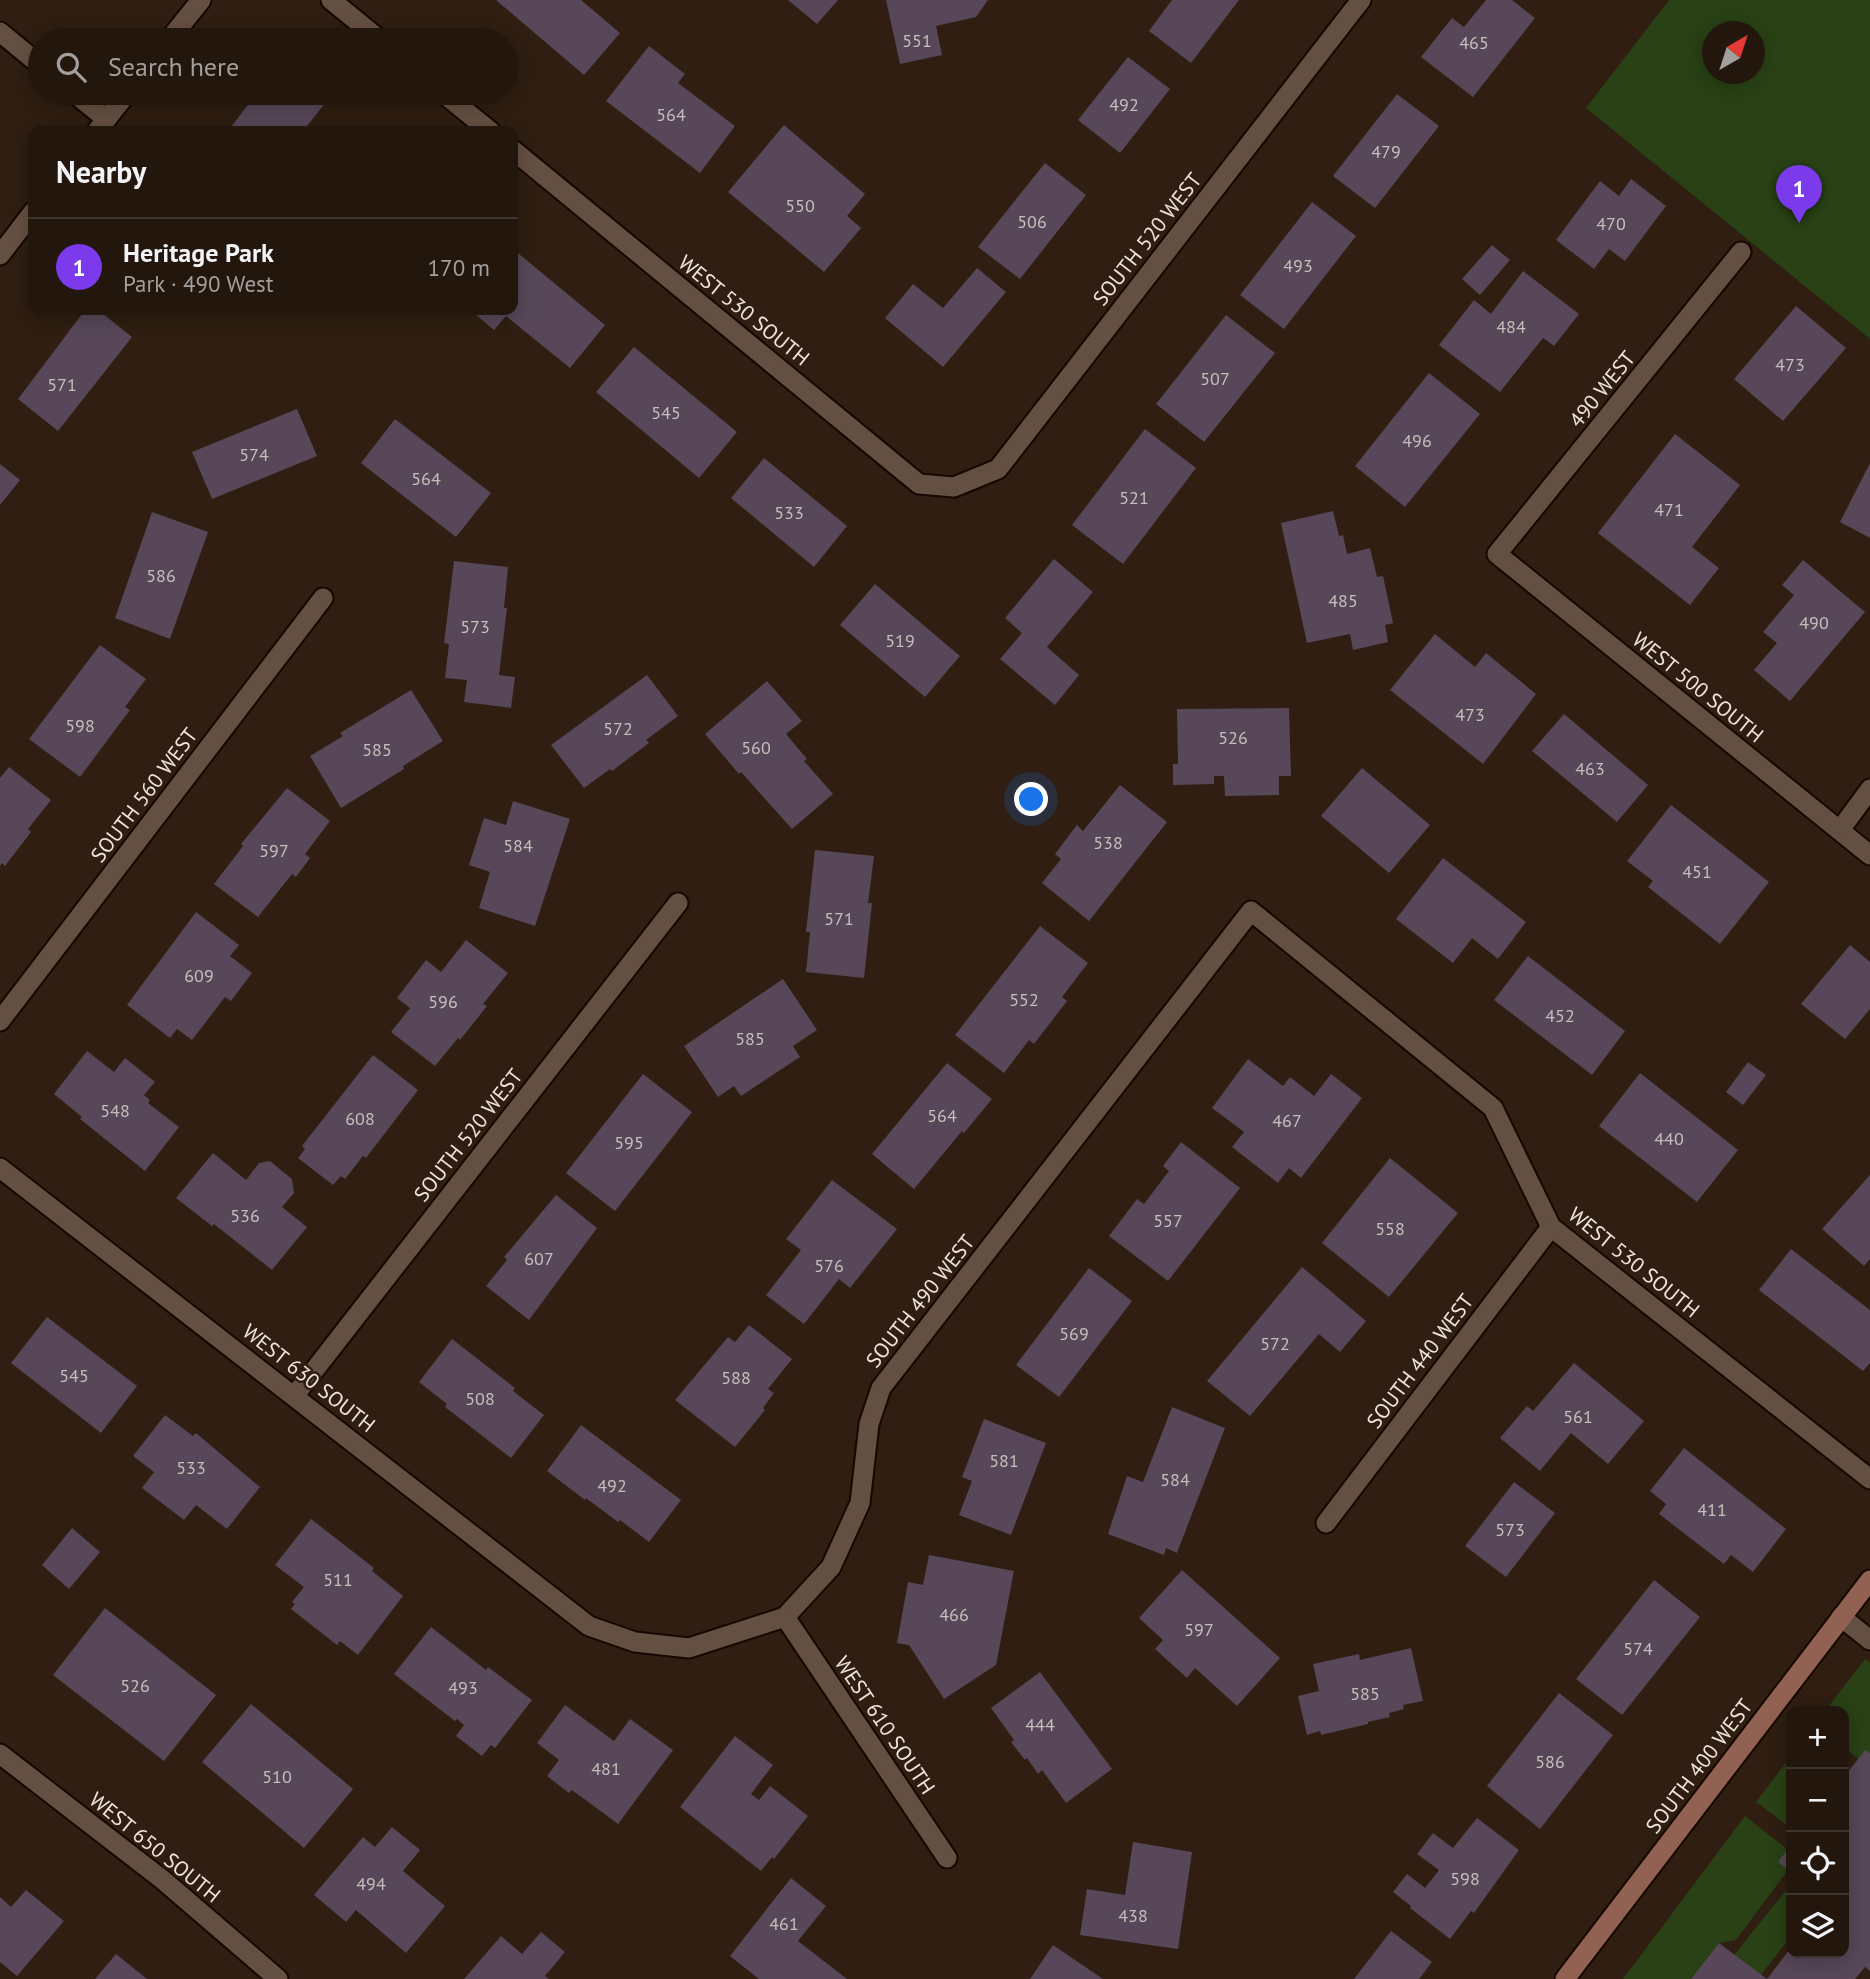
<!DOCTYPE html>
<html lang="en">
<head>
<meta charset="utf-8">
<style>
	:root { --surface:#23160d; --page:#2f231b; --text:#f1f3f6; --muted:#a39f9d; --line:#40352e; --accent:#7c3aed }
	body { margin:0; font-family:"PT Sans",sans-serif; background:var(--page); color:var(--text) }
	.controls { position:absolute; right:21px; bottom:21px; display:grid; overflow:hidden; border-radius:14px; box-shadow:0 4px 18px #0003 }
	.controls button { width:63px; height:63px; display:grid; place-items:center; padding:0; border:0; border-bottom:2px solid var(--line); background:var(--surface); color:var(--text); font:35px sans-serif }
	.compass { position:absolute; left:1702px; top:21px; width:63px; height:63px; border-radius:50%; background:var(--surface); box-shadow:0 4px 18px #0003; rotate:39deg }
	.you { position:absolute; left:1032px; top:800px; width:24px; height:24px; margin:-18px; border:5px solid #fff; border-radius:50%; background:#1a73e8; box-shadow:0 0 0 10px #1a73e833 }
	.badge { display:grid; place-items:center; width:46px; height:46px; border-radius:50%; background:var(--accent); color:#fff; font-size:23px; font-weight:700 }
	.pin { position:absolute; translate:-50% -58px; filter:drop-shadow(0 2px 4px #0008) }
	.pin::after { content:''; position:absolute; top:37px; width:24px; height:21px; background:inherit; clip-path:polygon(0 0,100% 0,50% 100%) }
	.list { margin:0; padding:0; list-style:none }
	h2 { display:flex; justify-content:space-between; align-items:center; height:91px; margin:0; padding:0 28px; font-size:30px }
	h2 small { font-size:23px; font-weight:400; color:var(--muted) }
	.list li { display:grid; grid-template-columns:46px 1fr auto; gap:21px; align-items:center; box-sizing:border-box; height:98px; padding:0 28px; border-top:2px solid var(--line) }
	.list b { display:block; font-size:26px; white-space:nowrap }
	.list p { margin:0; font-size:23px; white-space:nowrap; color:var(--muted) }
	.list em { font-size:23px; font-style:normal; color:var(--muted) }
	.icon { flex:none; width:38px; height:38px; fill:none; stroke:currentColor; stroke-width:2; stroke-linecap:round; stroke-linejoin:round }
	.map { position:relative; flex:none; width:1870px; height:1979px; overflow:hidden }
	.search { position:absolute; background:var(--surface); box-shadow:0 4px 18px #0003; left:28px; top:28px; width:490px; height:77px; display:flex; align-items:center; gap:18px; box-sizing:border-box; padding:0 24px; border-radius:38px; color:var(--muted); font-size:26px }
	.panel { position:absolute; background:var(--surface); box-shadow:0 4px 18px #0003; left:28px; top:126px; width:490px; height:189px; border-radius:14px }
	.map>svg:first-child { display:block }
	.green { fill:#294115; fill-rule:evenodd }
	.building { fill:#574758 }
	.lines { fill:none; stroke-linecap:round; stroke-linejoin:round }
	.service-casing { stroke:#160700; stroke-width:23 }
	.minor-casing { stroke:#160700; stroke-width:23 }
	.tertiary-casing { stroke:#160700; stroke-width:23 }
	.secondary-casing { stroke:#160700; stroke-width:23 }
	.service { stroke:#645042; stroke-width:19 }
	.minor { stroke:#645042; stroke-width:19 }
	.tertiary { stroke:#645042; stroke-width:19 }
	.secondary { stroke:#916251; stroke-width:19 }
	.labels { text-anchor:middle; dominant-baseline:central; stroke-width:5; stroke-linejoin:round; paint-order:stroke }
	.number-label { font-size:18px; fill:#cabdbb }
	.street-label { font-size:21px; fill:#f0e4dc; stroke:#2f1e11 }
</style>
</head>
<body>
<div class="map">
<svg width="1870" height="1979" viewBox="0 0 1870 1979">
	<rect width="100%" height="100%" fill="#2f1e11"/>
	<g class="green">
		<path d="M1669,0H1870V339L1586,108ZM1713,32H1755V74H1713Z"/>
		<polygon points="1865,1659 1870,1662 1870,1768 1844,1747 1844,1711 1825,1711"/>
		<polygon points="1791,1756 1791,1828 1756,1802"/>
		<polygon points="1745,1816 1791,1852 1791,1866 1736,1940 1719,1943 1691,1979 1623,1979"/>
		<polygon points="1791,1884 1791,1936 1761,1975 1734,1955"/>
	</g>
	<g class="building">
		<polygon points="496,0 581,0 620,33 584,75"/>
		<polygon points="788,0 838,0 817,24"/>
		<polygon points="886,0 988,0 976,17 936,26 942,55 900,64"/>
		<polygon points="1172,0 1239,0 1191,63 1149,31"/>
		<polygon points="1486,0 1512,0 1535,18 1473,97 1421,57 1452,18 1464,27"/>
		<polygon points="649,46 685,74 678,83 735,126 700,173 606,101"/>
		<polygon points="1128,57 1170,89 1120,153 1078,120"/>
		<polygon points="257,93 314,93 326,102 303,131 228,131"/>
		<polygon points="1397,94 1439,126 1375,208 1333,176"/>
		<polygon points="784,125 865,194 847,216 861,228 824,272 728,192"/>
		<polygon points="1045,163 1086,195 1020,279 978,247"/>
		<polygon points="1631,179 1666,206 1625,261 1609,249 1594,269 1556,240 1600,181 1619,196"/>
		<polygon points="1312,202 1356,236 1284,329 1240,295"/>
		<polygon points="1492,245 1510,260 1480,295 1462,279"/>
		<polygon points="513,249 605,325 570,368 506,316 494,330 470,310 513,310"/>
		<polygon points="977,268 1006,292 943,367 885,318 913,284 943,308"/>
		<polygon points="1523,271 1579,314 1554,346 1543,338 1500,392 1439,345 1474,300 1491,314"/>
		<polygon points="1796,306 1846,348 1783,421 1734,379"/>
		<polygon points="85,310 98,310 132,337 58,431 18,399"/>
		<polygon points="1226,315 1275,353 1204,442 1156,404"/>
		<polygon points="634,347 737,432 699,478 596,392"/>
		<polygon points="1429,373 1480,414 1405,507 1355,466"/>
		<polygon points="297,409 317,456 212,499 192,452"/>
		<polygon points="395,419 491,493 456,537 361,463"/>
		<polygon points="1145,429 1196,468 1123,564 1072,525"/>
		<polygon points="1675,434 1740,485 1692,547 1719,568 1690,605 1598,533"/>
		<polygon points="764,458 847,526 814,567 731,498"/>
		<polygon points="1870,463 1870,538 1840,522"/>
		<polygon points="0,464 20,480 0,505"/>
		<polygon points="1333,511 1339,536 1343,535 1347,554 1370,548 1377,577 1383,576 1393,623 1385,625 1388,642 1353,650 1350,634 1307,643 1281,523"/>
		<polygon points="152,512 208,532 170,639 115,618"/>
		<polygon points="1054,559 1093,592 1047,647 1079,675 1055,705 1000,659 1022,633 1005,618"/>
		<polygon points="1803,560 1865,612 1790,701 1754,670 1777,643 1763,632 1794,595 1782,585"/>
		<polygon points="454,561 508,567 504,608 507,608 499,675 515,677 511,708 464,702 467,680 445,678 449,644 444,643"/>
		<polygon points="875,584 960,656 925,697 840,625"/>
		<polygon points="1435,634 1475,667 1486,653 1536,694 1483,764 1390,690"/>
		<polygon points="100,645 146,679 125,707 130,710 80,777 29,739"/>
		<polygon points="647,675 678,716 646,740 649,743 612,771 610,769 584,788 551,745"/>
		<polygon points="767,681 802,721 786,734 807,759 804,761 833,794 792,829 741,772 739,774 705,734"/>
		<polygon points="411,690 443,741 403,766 404,769 341,808 310,756 343,736 340,733"/>
		<polygon points="1289,708 1291,776 1279,776 1279,795 1225,796 1224,776 1214,776 1214,784 1173,785 1173,764 1178,764 1177,709"/>
		<polygon points="1564,714 1648,785 1617,822 1532,751"/>
		<polygon points="9,767 51,800 28,829 31,832 5,866 2,863 0,866 0,778"/>
		<polygon points="1362,768 1430,825 1389,873 1321,816"/>
		<polygon points="1120,785 1167,822 1089,921 1042,883 1061,859 1055,854 1077,825 1083,831"/>
		<polygon points="287,788 330,821 305,854 310,858 296,877 292,874 258,917 214,884 243,846 241,844"/>
		<polygon points="513,801 570,819 535,926 479,908 490,872 469,865 484,818 506,825"/>
		<polygon points="1671,805 1769,882 1720,944 1648,887 1653,881 1627,861"/>
		<polygon points="815,850 874,856 868,903 872,903 864,978 806,972 810,932 806,932"/>
		<polygon points="1443,858 1526,922 1498,959 1472,938 1453,963 1396,919"/>
		<polygon points="196,912 239,945 230,956 252,973 231,1001 225,997 192,1040 177,1029 170,1038 127,1005"/>
		<polygon points="1040,926 1088,963 1062,997 1067,1001 1034,1044 1029,1040 1004,1073 955,1035"/>
		<polygon points="466,940 508,973 483,1004 487,1006 460,1040 458,1038 435,1066 391,1032 410,1008 397,998 426,960 441,972"/>
		<polygon points="1850,945 1870,962 1870,1009 1845,1039 1801,1004"/>
		<polygon points="1528,956 1625,1031 1592,1075 1494,1000"/>
		<polygon points="783,979 817,1030 793,1046 800,1057 741,1096 734,1086 718,1097 684,1046"/>
		<polygon points="87,1051 114,1072 125,1058 155,1082 144,1095 150,1100 148,1103 179,1127 145,1171 80,1119 82,1117 54,1094"/>
		<polygon points="373,1055 418,1090 366,1158 363,1156 345,1179 341,1176 333,1185 298,1158 305,1149 302,1146"/>
		<polygon points="1248,1059 1283,1086 1290,1077 1314,1096 1331,1074 1362,1098 1301,1178 1289,1168 1278,1183 1232,1147 1244,1132 1212,1108"/>
		<polygon points="1748,1062 1766,1075 1743,1105 1726,1092"/>
		<polygon points="947,1063 992,1099 964,1133 962,1131 914,1189 872,1154"/>
		<polygon points="1640,1073 1738,1150 1697,1202 1599,1126"/>
		<polygon points="643,1074 692,1112 615,1211 566,1173"/>
		<polygon points="1181,1142 1240,1188 1168,1281 1109,1236 1137,1199 1144,1204 1169,1171 1163,1166"/>
		<polygon points="213,1153 246,1180 259,1163 270,1161 292,1179 294,1193 282,1207 307,1227 272,1270 214,1224 212,1226 176,1198"/>
		<polygon points="1390,1158 1458,1213 1389,1297 1322,1243"/>
		<polygon points="1870,1175 1870,1259 1864,1266 1822,1229"/>
		<polygon points="832,1180 897,1229 850,1288 839,1279 804,1324 766,1295 801,1250 786,1239"/>
		<polygon points="556,1195 597,1228 529,1320 486,1286 507,1260 504,1257"/>
		<polygon points="1791,1249 1870,1310 1870,1363 1863,1371 1759,1290"/>
		<polygon points="1302,1267 1366,1321 1340,1352 1319,1334 1250,1416 1207,1381"/>
		<polygon points="1089,1268 1132,1301 1059,1397 1016,1365"/>
		<polygon points="47,1317 137,1386 101,1433 11,1363"/>
		<polygon points="749,1325 792,1359 768,1389 774,1393 763,1408 765,1410 735,1447 675,1400 728,1337 735,1342"/>
		<polygon points="452,1339 515,1388 513,1391 544,1415 511,1458 445,1407 447,1404 419,1382"/>
		<polygon points="1574,1363 1644,1421 1608,1464 1571,1433 1540,1471 1500,1438 1527,1406 1533,1411"/>
		<polygon points="1172,1407 1225,1428 1177,1553 1166,1548 1164,1555 1108,1534 1127,1476 1143,1482"/>
		<polygon points="165,1415 193,1436 196,1433 260,1487 227,1529 196,1505 184,1520 142,1488 154,1472 133,1456"/>
		<polygon points="984,1419 1046,1443 1011,1535 959,1515 972,1481 962,1477"/>
		<polygon points="581,1425 681,1500 649,1542 620,1520 618,1522 586,1498 585,1500 547,1471"/>
		<polygon points="1684,1448 1786,1529 1753,1572 1731,1555 1724,1564 1659,1514 1666,1504 1650,1491"/>
		<polygon points="1514,1482 1555,1513 1506,1577 1465,1546"/>
		<polygon points="311,1519 374,1568 372,1571 403,1596 358,1655 340,1641 337,1645 291,1609 295,1604 292,1602 304,1587 275,1565"/>
		<polygon points="72,1528 100,1552 69,1589 42,1565"/>
		<polygon points="929,1555 1014,1571 996,1665 944,1699 909,1645 897,1643 908,1582 923,1585"/>
		<polygon points="1182,1570 1280,1658 1237,1706 1195,1668 1187,1678 1155,1649 1163,1640 1139,1618"/>
		<polygon points="1654,1580 1700,1617 1622,1715 1576,1679"/>
		<polygon points="105,1608 216,1695 164,1761 53,1675"/>
		<polygon points="431,1627 486,1670 488,1667 532,1700 495,1748 491,1745 482,1756 456,1736 464,1725 457,1719 455,1721 394,1674"/>
		<polygon points="1411,1648 1423,1701 1403,1705 1404,1709 1389,1713 1390,1717 1368,1722 1368,1724 1321,1735 1320,1731 1307,1735 1298,1696 1319,1691 1313,1664 1359,1654 1360,1660"/>
		<polygon points="1040,1672 1112,1769 1066,1803 1042,1770 1038,1774 1027,1758 1025,1760 1011,1742 1014,1740 991,1708"/>
		<polygon points="1559,1693 1613,1735 1540,1829 1487,1786"/>
		<polygon points="251,1704 353,1789 304,1848 202,1762"/>
		<polygon points="565,1705 614,1741 630,1719 673,1750 618,1824 572,1790 569,1793 547,1776 559,1760 537,1743"/>
		<polygon points="735,1736 773,1765 751,1794 759,1800 770,1786 808,1816 774,1859 772,1857 761,1871 680,1807"/>
		<polygon points="1865,1750 1870,1753 1870,1971 1865,1967 1855,1979 1691,1979 1719,1943 1767,1979 1791,1948 1791,1953 1844,1953 1844,1777"/>
		<polygon points="1477,1818 1519,1850 1474,1913 1471,1911 1450,1939 1410,1908 1411,1906 1393,1892 1407,1874 1425,1888 1439,1870 1417,1854 1433,1833 1453,1848"/>
		<polygon points="392,1827 420,1850 403,1871 445,1906 406,1953 356,1910 346,1922 314,1895 363,1837 375,1847"/>
		<polygon points="1133,1842 1192,1852 1178,1949 1080,1935 1087,1889 1125,1895"/>
		<polygon points="1791,1845 1791,1872 1778,1862"/>
		<polygon points="791,1878 826,1906 798,1941 847,1979 759,1979 730,1956"/>
		<polygon points="26,1890 64,1921 17,1976 0,1962 0,1897 11,1907"/>
		<polygon points="1391,1931 1432,1962 1419,1979 1354,1979"/>
		<polygon points="541,1932 565,1952 545,1976 549,1979 464,1979 501,1936 522,1954"/>
		<polygon points="1053,1945 1103,1979 1030,1979"/>
		<polygon points="116,1954 147,1979 95,1979"/>
	</g>
	<g class="lines">
		<g class="service-casing">
			<polyline id="service" points="1841,1617 1870,1640"/>
		</g>
		<g class="minor-casing">
			<g id="minor">
				<polyline points="331,0 380,40"/>
				<polyline points="0,32 40,65"/>
				<polyline points="74,93 106,119"/>
				<polyline points="443,93 490,131"/>
				<polyline points="513,150 919,484 954,487 998,469 1361,0"/>
				<polyline points="1741,252 1497,554 1870,855"/>
				<polyline points="1840,830 1870,789"/>
				<polyline points="0,1021 323,598"/>
				<polyline points="0,1168 589,1626 635,1642 689,1648 785,1617 831,1567 860,1503 869,1424 881,1388 1251,911 1493,1108 1551,1227 1870,1479"/>
				<polyline points="295,1395 678,903"/>
				<polyline points="1326,1523 1551,1227"/>
				<polyline points="785,1617 947,1858"/>
				<polyline points="0,1754 163,1880 278,1979"/>
			</g>
		</g>
		<g class="tertiary-casing">
			<g id="tertiary">
				<polyline points="169,40 201,0"/>
				<polyline points="97,131 127,93"/>
				<polyline points="0,255 33,212"/>
			</g>
		</g>
		<g class="secondary-casing">
			<polyline id="secondary" points="1565,1979 1870,1580"/>
		</g>
		<use href="#service" class="service"/>
		<use href="#minor" class="minor"/>
		<use href="#tertiary" class="tertiary"/>
		<use href="#secondary" class="secondary"/>
	</g>
	<g class="labels">
		<g class="number-label">
			<text x="917" y="40">551</text>
			<text x="1474" y="42">465</text>
			<text x="1124" y="104">492</text>
			<text x="671" y="114">564</text>
			<text x="1386" y="151">479</text>
			<text x="800" y="205">550</text>
			<text x="1032" y="221">506</text>
			<text x="1611" y="223">470</text>
			<text x="1298" y="265">493</text>
			<text x="1511" y="326">484</text>
			<text x="1790" y="364">473</text>
			<text x="1215" y="378">507</text>
			<text x="62" y="384">571</text>
			<text x="666" y="412">545</text>
			<text x="1417" y="440">496</text>
			<text x="254" y="454">574</text>
			<text x="426" y="478">564</text>
			<text x="1134" y="497">521</text>
			<text x="1669" y="509">471</text>
			<text x="789" y="512">533</text>
			<text x="161" y="575">586</text>
			<text x="1343" y="600">485</text>
			<text x="1814" y="622">490</text>
			<text x="475" y="626">573</text>
			<text x="900" y="640">519</text>
			<text x="1470" y="714">473</text>
			<text x="80" y="725">598</text>
			<text x="618" y="728">572</text>
			<text x="1233" y="737">526</text>
			<text x="756" y="747">560</text>
			<text x="377" y="749">585</text>
			<text x="1590" y="768">463</text>
			<text x="1108" y="842">538</text>
			<text x="518" y="845">584</text>
			<text x="274" y="850">597</text>
			<text x="1697" y="871">451</text>
			<text x="839" y="918">571</text>
			<text x="199" y="975">609</text>
			<text x="1024" y="999">552</text>
			<text x="443" y="1001">596</text>
			<text x="1560" y="1015">452</text>
			<text x="750" y="1038">585</text>
			<text x="115" y="1110">548</text>
			<text x="942" y="1115">564</text>
			<text x="360" y="1118">608</text>
			<text x="1287" y="1120">467</text>
			<text x="1669" y="1138">440</text>
			<text x="629" y="1142">595</text>
			<text x="245" y="1215">536</text>
			<text x="1168" y="1220">557</text>
			<text x="1390" y="1228">558</text>
			<text x="539" y="1258">607</text>
			<text x="829" y="1265">576</text>
			<text x="1074" y="1333">569</text>
			<text x="1275" y="1343">572</text>
			<text x="74" y="1375">545</text>
			<text x="736" y="1377">588</text>
			<text x="480" y="1398">508</text>
			<text x="1578" y="1416">561</text>
			<text x="1004" y="1460">581</text>
			<text x="191" y="1467">533</text>
			<text x="1175" y="1479">584</text>
			<text x="612" y="1485">492</text>
			<text x="1712" y="1509">411</text>
			<text x="1510" y="1529">573</text>
			<text x="338" y="1579">511</text>
			<text x="954" y="1614">466</text>
			<text x="1199" y="1629">597</text>
			<text x="1638" y="1648">574</text>
			<text x="135" y="1685">526</text>
			<text x="463" y="1687">493</text>
			<text x="1365" y="1693">585</text>
			<text x="1040" y="1724">444</text>
			<text x="1550" y="1761">586</text>
			<text x="606" y="1768">481</text>
			<text x="277" y="1776">510</text>
			<text x="1465" y="1878">598</text>
			<text x="371" y="1883">494</text>
			<text x="1133" y="1915">438</text>
			<text x="784" y="1923">461</text>
		</g>
		<g class="street-label">
			<text transform="translate(1147 239) rotate(-52)">SOUTH 520 WEST</text>
			<text transform="translate(744 310) rotate(39)">WEST 530 SOUTH</text>
			<text transform="translate(1602 389) rotate(-51)">490 WEST</text>
			<text transform="translate(1698 687) rotate(39)">WEST 500 SOUTH</text>
			<text transform="translate(144 795) rotate(-53)">SOUTH 560 WEST</text>
			<text transform="translate(468 1135) rotate(-52)">SOUTH 520 WEST</text>
			<text transform="translate(1634 1262) rotate(39)">WEST 530 SOUTH</text>
			<text transform="translate(920 1301) rotate(-52)">SOUTH 490 WEST</text>
			<text transform="translate(1420 1361) rotate(-53)">SOUTH 440 WEST</text>
			<text transform="translate(309 1378) rotate(38)">WEST 630 SOUTH</text>
			<text transform="translate(885 1725) rotate(56)">WEST 610 SOUTH</text>
			<text transform="translate(1699 1766) rotate(-53)">SOUTH 400 WEST</text>
			<text transform="translate(155 1847) rotate(39)">WEST 650 SOUTH</text>
		</g>
	</g>
</svg>
<div class="controls">
<button>+</button>
<button>−</button>
<button><svg class="icon" aria-label="locate" viewBox="0 0 24 24"><circle cx="12" cy="12" r="6"/><path d="M12 2v4M12 18v4M2 12h4M18 12h4"/></svg></button>
<button><svg class="icon" aria-label="layers" viewBox="0 0 24 24"><path d="M12 4l9 5-9 5-9-5zM3 14l9 5 9-5"/></svg></button>
</div>
<svg class="compass" viewBox="-18 -18 36 36"><path d="M0-13l5 13h-10z" fill="#e53935"/><path d="M0 13l5-13h-10z" fill="#a39f9d"/></svg>
<div class="you"></div>
<div class="pin badge" style="left:1799px;top:223px">1</div>
<div class="search"><svg class="icon" aria-label="search" viewBox="0 0 24 24"><circle cx="10" cy="10" r="6"/><path d="M15 15l6 6"/></svg>Search here</div>
<section class="panel">
<h2>Nearby<small></small></h2>
<ul class="list">
<li><span class="badge">1</span><div><b>Heritage Park</b><p>Park · 490 West</p></div><em>170 m</em></li>
</ul>
</section>
</div>
</body>
</html>
